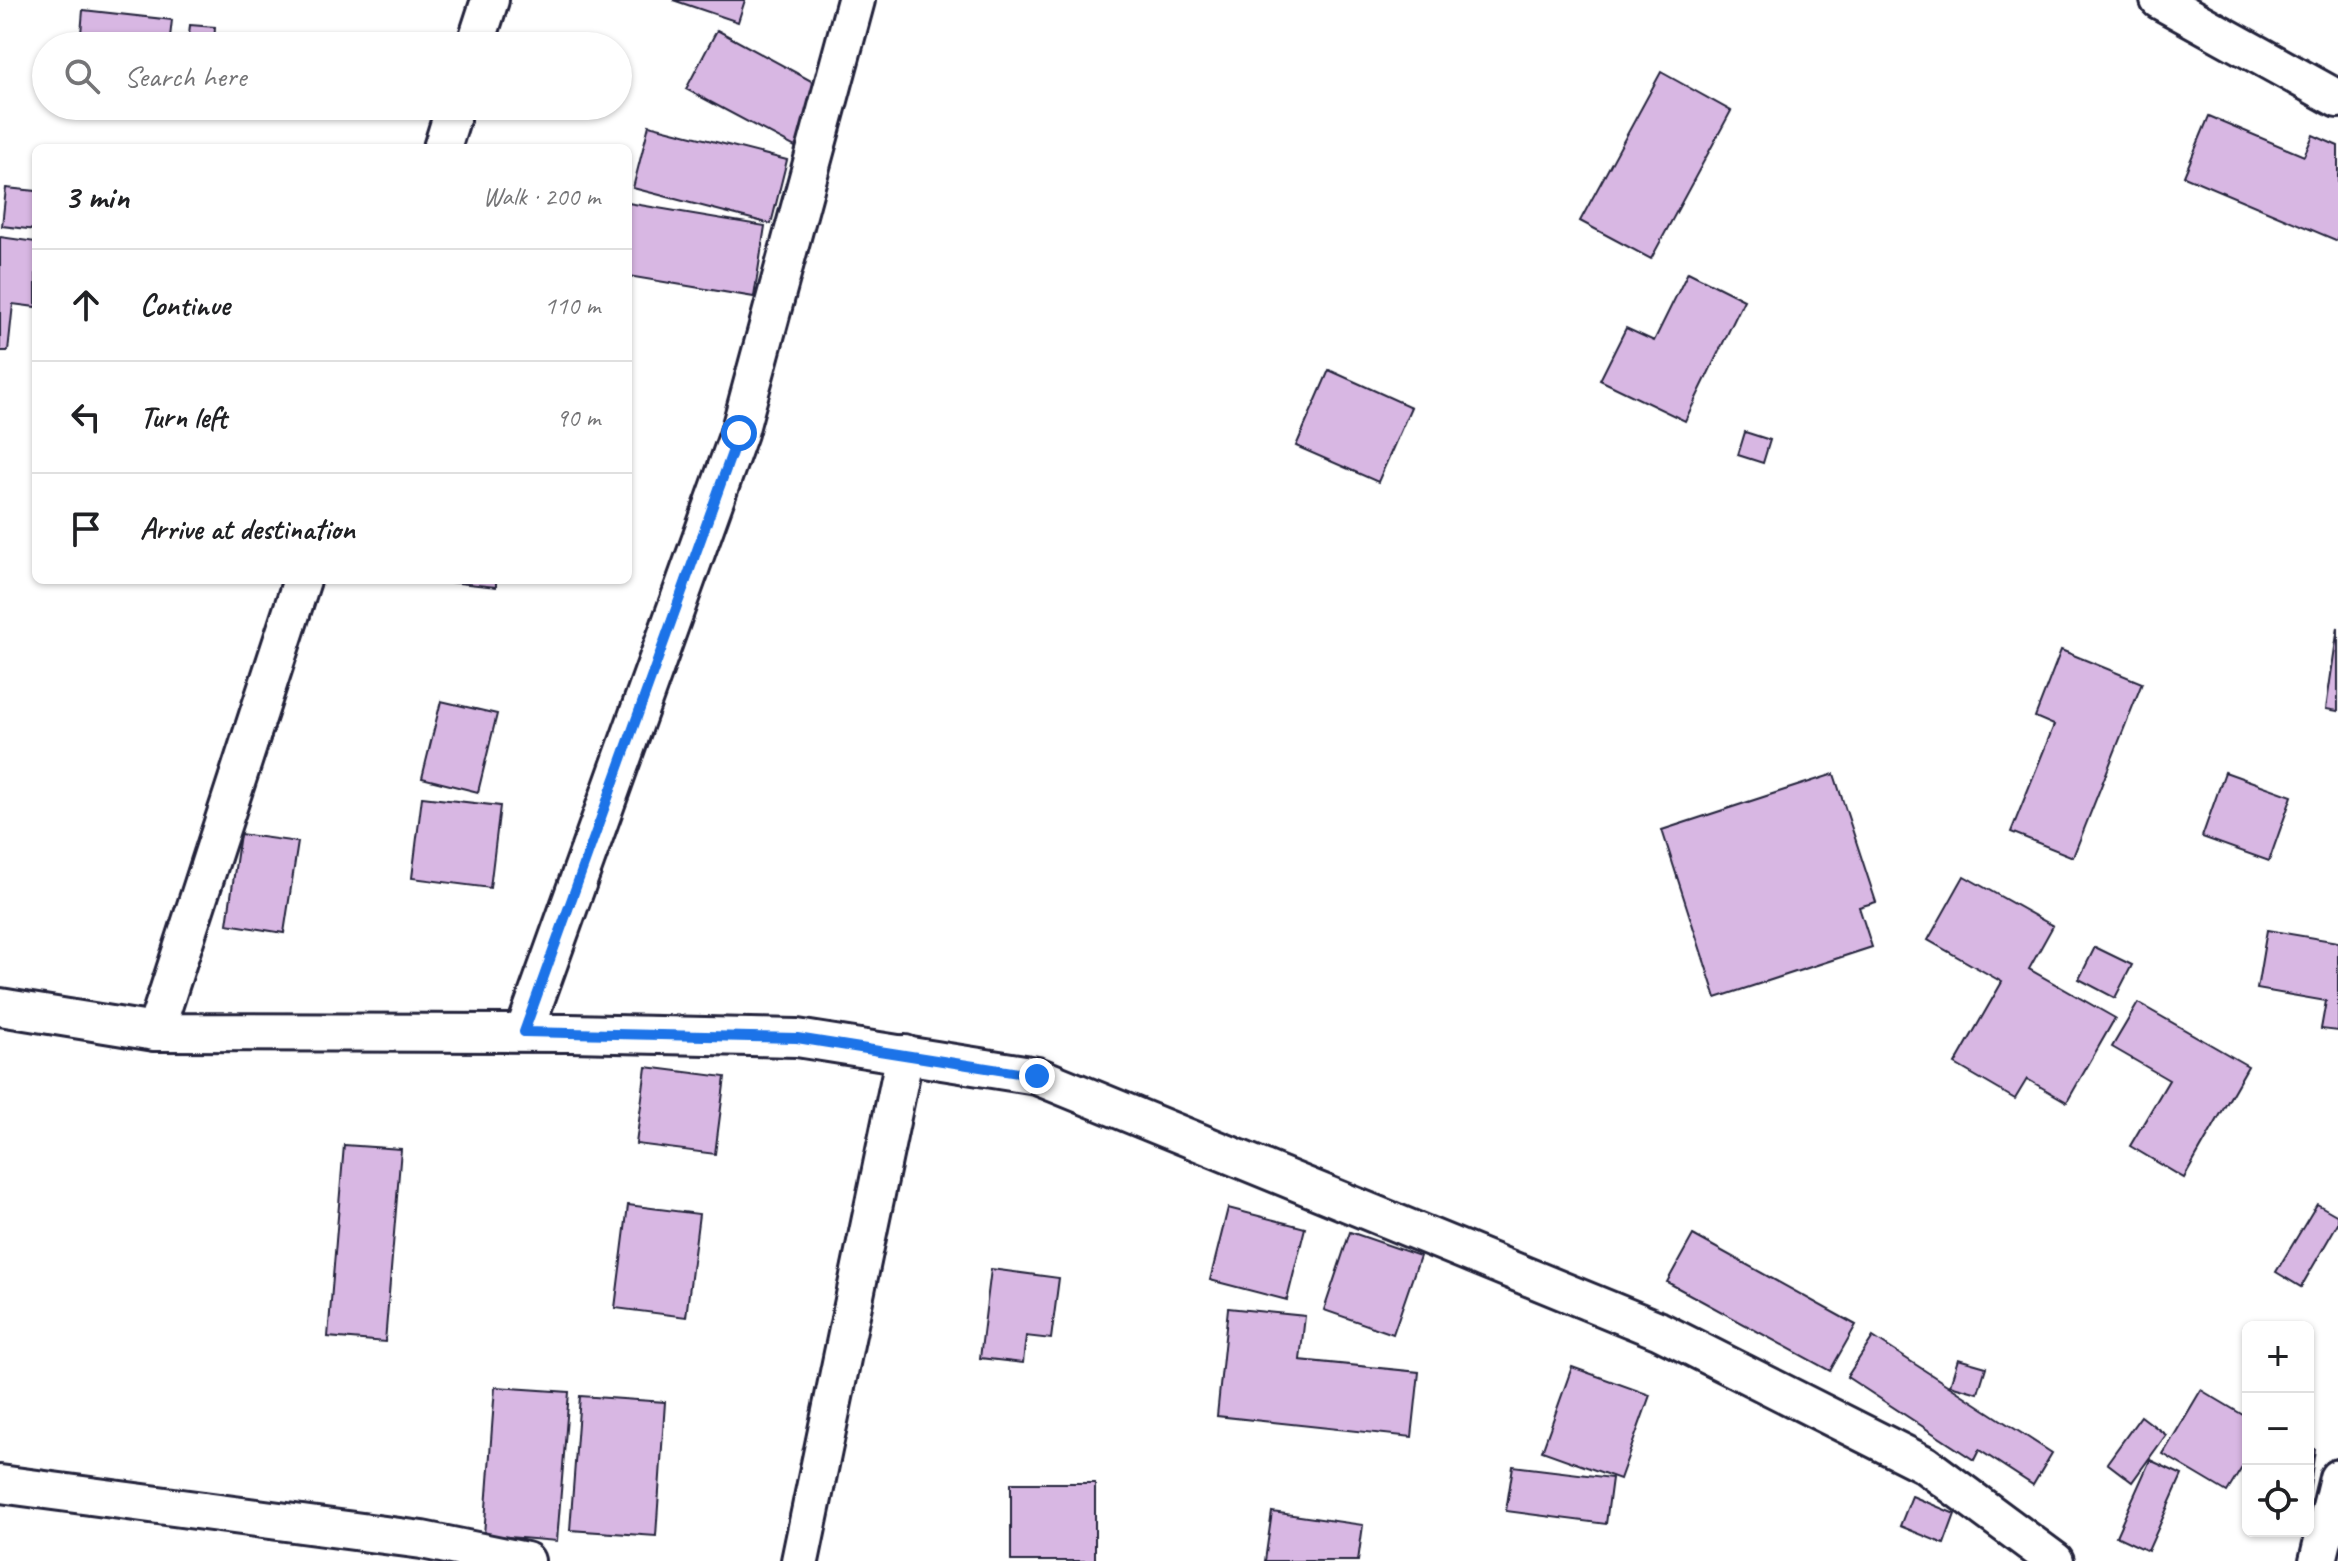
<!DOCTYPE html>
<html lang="en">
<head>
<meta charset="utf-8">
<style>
	:root { --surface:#fff; --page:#f2f2f2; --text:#202124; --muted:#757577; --line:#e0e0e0 }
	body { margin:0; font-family:Caveat,sans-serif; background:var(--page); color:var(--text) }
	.controls { position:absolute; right:24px; bottom:24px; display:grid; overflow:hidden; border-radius:12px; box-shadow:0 2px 6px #0004 }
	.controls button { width:72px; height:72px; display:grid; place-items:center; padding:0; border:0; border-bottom:2px solid var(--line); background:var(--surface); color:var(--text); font:40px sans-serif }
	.stop { position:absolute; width:24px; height:24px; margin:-18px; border:6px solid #1a73e8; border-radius:50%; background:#fff }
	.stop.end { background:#1a73e8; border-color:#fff; box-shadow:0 2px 8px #0008 }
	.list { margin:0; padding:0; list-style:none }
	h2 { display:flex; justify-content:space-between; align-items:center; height:104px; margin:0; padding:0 32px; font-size:34px }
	h2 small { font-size:26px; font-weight:400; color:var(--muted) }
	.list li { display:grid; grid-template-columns:52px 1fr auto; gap:24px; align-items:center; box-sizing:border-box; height:112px; padding:0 32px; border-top:2px solid var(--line) }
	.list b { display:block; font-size:30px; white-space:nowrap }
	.list em { font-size:26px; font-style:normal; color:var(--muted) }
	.icon { flex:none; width:44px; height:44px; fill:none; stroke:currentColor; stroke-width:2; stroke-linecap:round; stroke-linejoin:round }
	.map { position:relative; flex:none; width:2338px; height:1561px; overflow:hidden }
	.search { position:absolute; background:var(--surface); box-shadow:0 2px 6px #0004; left:32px; top:32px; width:600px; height:88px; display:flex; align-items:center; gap:20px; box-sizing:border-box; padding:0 28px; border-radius:44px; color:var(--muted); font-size:30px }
	.panel { position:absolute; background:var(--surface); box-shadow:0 2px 6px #0004; left:32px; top:144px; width:600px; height:440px; border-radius:12px }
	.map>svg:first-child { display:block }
	.building { fill:#d8b7e3; stroke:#22223b; stroke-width:2 }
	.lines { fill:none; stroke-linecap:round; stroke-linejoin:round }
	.minor-casing { stroke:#22223b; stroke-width:42 }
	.minor { stroke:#fff; stroke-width:36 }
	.route { stroke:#1a73e8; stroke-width:10 }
</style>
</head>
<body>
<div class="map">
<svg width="2338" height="1561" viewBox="0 0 2338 1561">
	<rect width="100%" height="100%" fill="#fff"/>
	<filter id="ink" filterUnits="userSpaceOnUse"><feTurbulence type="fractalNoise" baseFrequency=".0125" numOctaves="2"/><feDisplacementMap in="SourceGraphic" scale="16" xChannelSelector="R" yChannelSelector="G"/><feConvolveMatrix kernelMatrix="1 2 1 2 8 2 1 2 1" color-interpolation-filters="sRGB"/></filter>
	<g filter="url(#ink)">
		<g class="building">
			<polygon points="673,0 745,0 738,22"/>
			<polygon points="83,10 172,20 169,46 80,46"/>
			<polygon points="190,25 215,27 214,46 188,46"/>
			<polygon points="717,30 826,89 795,147 686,89"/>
			<polygon points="1661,72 1731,111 1651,259 1580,221"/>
			<polygon points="2209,116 2304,156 2313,135 2338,146 2338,241 2184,176"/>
			<polygon points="649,125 787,160 771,224 633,188"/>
			<polygon points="6,188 36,191 36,230 2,226"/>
			<polygon points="628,203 765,226 754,297 628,276"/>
			<polygon points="0,237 36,242 36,307 13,304 8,351 0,351"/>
			<polygon points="1688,272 1744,300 1685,421 1600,380 1626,328 1654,341"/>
			<polygon points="1329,370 1411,407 1378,482 1296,446"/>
			<polygon points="1745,432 1770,440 1763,463 1738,455"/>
			<polygon points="430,580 496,580 496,587"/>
			<polygon points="2338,627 2338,711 2326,709"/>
			<polygon points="2061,650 2142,683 2073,857 2011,832 2054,725 2035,717"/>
			<polygon points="441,701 497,714 478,792 422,778"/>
			<polygon points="2225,772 2292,796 2269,861 2202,837"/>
			<polygon points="1834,774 1876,902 1859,907 1872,947 1716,998 1662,830"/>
			<polygon points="422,797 500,806 490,888 412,878"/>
			<polygon points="240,834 298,842 284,933 227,924"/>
			<polygon points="1964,876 2053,926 2029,969 2115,1018 2067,1102 2027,1079 2015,1099 1955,1064 2002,982 1928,940"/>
			<polygon points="2267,930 2338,942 2338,1031 2321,1029 2326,1001 2257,989"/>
			<polygon points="2095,947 2132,965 2115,998 2079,979"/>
			<polygon points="2138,1003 2248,1066 2184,1178 2130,1146 2169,1080 2112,1047"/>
			<polygon points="646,1067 725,1077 715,1154 636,1144"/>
			<polygon points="344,1145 401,1149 385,1342 328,1337"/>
			<polygon points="2317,1204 2338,1216 2338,1223 2301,1287 2276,1272"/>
			<polygon points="628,1205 699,1214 686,1317 615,1308"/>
			<polygon points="1228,1208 1305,1228 1287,1300 1210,1280"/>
			<polygon points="1350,1232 1420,1256 1393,1334 1324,1310"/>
			<polygon points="1693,1235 1856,1325 1830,1371 1667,1282"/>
			<polygon points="991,1269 1059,1278 1051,1339 1026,1336 1023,1363 980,1358"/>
			<polygon points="1228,1308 1305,1316 1300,1360 1419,1372 1412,1437 1217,1416"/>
			<polygon points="1873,1337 2052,1453 2033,1485 1979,1450 1974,1460 1847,1377"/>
			<polygon points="1958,1359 1986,1367 1978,1393 1950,1385"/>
			<polygon points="1572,1367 1650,1395 1620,1479 1542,1451"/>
			<polygon points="495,1387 569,1392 557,1541 484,1535"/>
			<polygon points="2201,1390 2248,1418 2248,1458 2227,1492 2163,1454"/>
			<polygon points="580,1396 665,1402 656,1536 570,1530"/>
			<polygon points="2141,1416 2166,1435 2132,1482 2107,1463"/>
			<polygon points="2308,1448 2315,1449 2308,1500"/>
			<polygon points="2150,1460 2182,1475 2148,1551 2116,1536"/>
			<polygon points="1513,1466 1612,1478 1606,1524 1506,1511"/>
			<rect x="1011" y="1483" width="84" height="78"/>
			<polygon points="1912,1496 1955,1514 1944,1544 1900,1526"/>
			<polygon points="1272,1512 1363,1525 1358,1561 1265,1561"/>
		</g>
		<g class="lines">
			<g class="minor-casing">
				<g id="minor">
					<polyline points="2159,0 2338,99"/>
					<polyline points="475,46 490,0"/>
					<polyline points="442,148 455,106"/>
					<polyline points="0,1007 155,1032 570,1033 797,1038 1037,1076 1658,1330 1924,1464 2055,1561"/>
					<polyline points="155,1032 302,580"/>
					<polyline points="524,1032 739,433 856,0"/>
					<polyline points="0,1484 422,1540 526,1561"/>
					<polyline points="800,1561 905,1054"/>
					<polyline points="2318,1561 2338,1478"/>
				</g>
			</g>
			<use href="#minor" class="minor"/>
		</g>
	</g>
	<g class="lines" filter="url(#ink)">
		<polyline class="route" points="739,433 524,1032 797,1038 1037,1076"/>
	</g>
</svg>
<div class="controls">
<button>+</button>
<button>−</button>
<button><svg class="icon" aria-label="locate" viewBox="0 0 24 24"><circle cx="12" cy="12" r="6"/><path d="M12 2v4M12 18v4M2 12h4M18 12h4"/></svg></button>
</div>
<div class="stop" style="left:739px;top:433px"></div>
<div class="stop end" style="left:1037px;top:1076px"></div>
<div class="search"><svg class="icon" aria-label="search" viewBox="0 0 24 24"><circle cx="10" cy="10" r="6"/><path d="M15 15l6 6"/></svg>Search here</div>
<section class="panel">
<h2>3 min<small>Walk · 200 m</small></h2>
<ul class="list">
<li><svg class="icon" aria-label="ahead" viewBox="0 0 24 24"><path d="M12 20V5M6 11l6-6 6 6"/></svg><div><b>Continue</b></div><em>110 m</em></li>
<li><svg class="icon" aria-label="left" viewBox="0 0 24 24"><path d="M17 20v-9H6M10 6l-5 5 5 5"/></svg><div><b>Turn left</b></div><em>90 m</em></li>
<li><svg class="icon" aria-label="arrive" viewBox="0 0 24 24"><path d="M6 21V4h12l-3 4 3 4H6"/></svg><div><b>Arrive at destination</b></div></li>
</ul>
</section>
</div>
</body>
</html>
